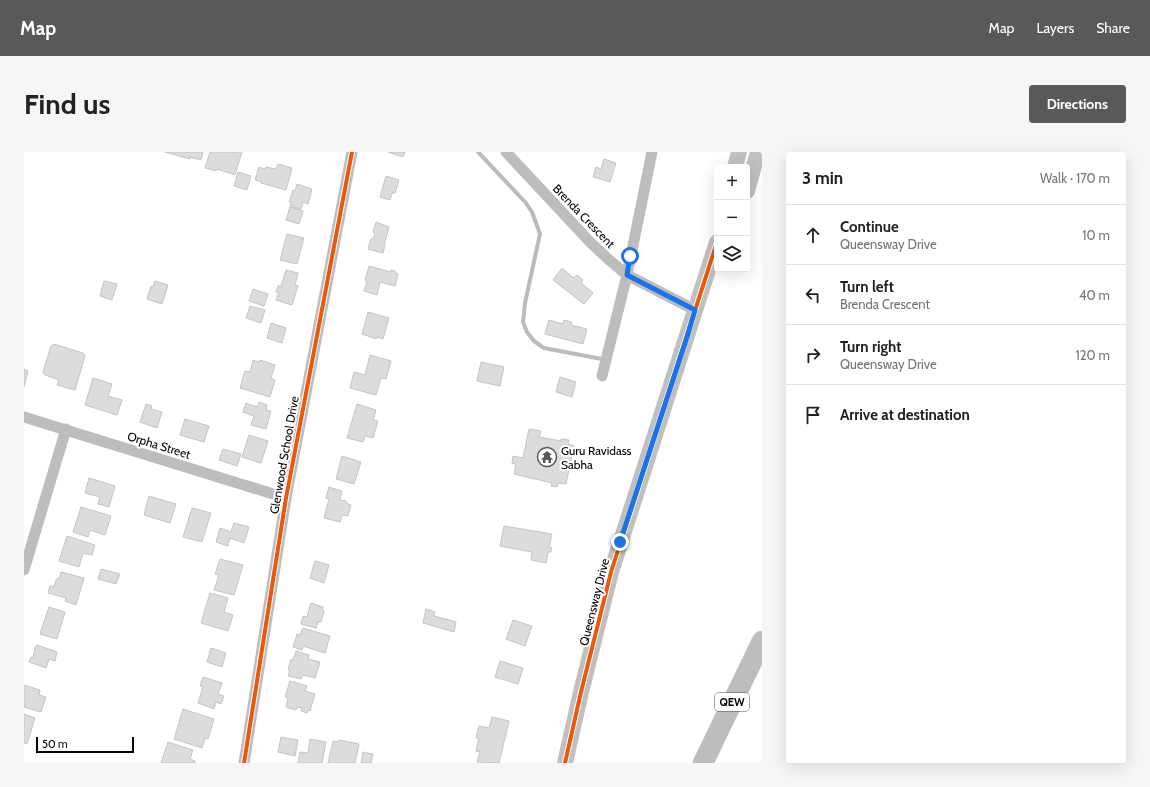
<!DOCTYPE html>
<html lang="en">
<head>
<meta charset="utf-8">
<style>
	:root { --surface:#fff; --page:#f6f6f6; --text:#222; --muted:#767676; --line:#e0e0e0; --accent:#595959 }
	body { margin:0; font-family:Cabin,sans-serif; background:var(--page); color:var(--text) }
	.controls { position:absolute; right:12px; top:12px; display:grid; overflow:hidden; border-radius:4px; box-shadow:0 4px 16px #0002 }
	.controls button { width:36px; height:36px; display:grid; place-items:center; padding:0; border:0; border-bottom:1px solid var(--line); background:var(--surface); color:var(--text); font:20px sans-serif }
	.scale { position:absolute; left:12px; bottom:10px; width:98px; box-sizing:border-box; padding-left:4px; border:2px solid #000; border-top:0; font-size:11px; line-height:14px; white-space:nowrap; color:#000; -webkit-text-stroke:3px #fff; paint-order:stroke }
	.stop { position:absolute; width:12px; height:12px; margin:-9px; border:3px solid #1a73e8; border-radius:50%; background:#fff }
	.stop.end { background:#1a73e8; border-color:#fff; box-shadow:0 1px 4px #0008 }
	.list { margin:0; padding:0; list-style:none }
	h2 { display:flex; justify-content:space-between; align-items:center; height:52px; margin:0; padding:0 16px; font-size:17px }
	h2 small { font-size:13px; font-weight:400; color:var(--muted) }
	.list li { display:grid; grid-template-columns:26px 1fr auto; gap:12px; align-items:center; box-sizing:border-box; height:60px; padding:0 16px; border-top:1px solid var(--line) }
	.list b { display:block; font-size:15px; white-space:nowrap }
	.list p { margin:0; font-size:13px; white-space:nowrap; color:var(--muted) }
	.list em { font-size:13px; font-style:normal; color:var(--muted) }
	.icon { flex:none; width:22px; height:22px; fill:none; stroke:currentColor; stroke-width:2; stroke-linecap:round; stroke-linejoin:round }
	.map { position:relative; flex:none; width:738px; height:611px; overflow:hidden; border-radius:4px }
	header { display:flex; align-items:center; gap:24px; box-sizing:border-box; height:56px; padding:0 20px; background:var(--accent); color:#fff }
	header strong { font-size:19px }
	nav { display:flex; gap:22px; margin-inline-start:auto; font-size:14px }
	.intro { display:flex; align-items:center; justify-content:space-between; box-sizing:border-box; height:96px; padding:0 24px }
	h1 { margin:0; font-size:28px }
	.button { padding:10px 18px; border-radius:4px; background:var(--accent); color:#fff; font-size:14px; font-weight:700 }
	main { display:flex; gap:24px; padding:0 24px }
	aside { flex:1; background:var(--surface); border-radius:4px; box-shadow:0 4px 16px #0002 }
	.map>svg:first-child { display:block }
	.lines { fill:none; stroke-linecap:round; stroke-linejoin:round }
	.stream { stroke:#bbb; stroke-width:4 }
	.building { fill:#dcdcdc; stroke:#c4c4c4 }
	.highway-casing { stroke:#dbdbdb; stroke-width:21 }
	.street { stroke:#bdbdbd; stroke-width:11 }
	.secondary { stroke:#c0c0c0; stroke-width:16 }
	.highway { stroke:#bdbdbd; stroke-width:20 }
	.cycleway-casing { stroke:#fff; stroke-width:6 }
	.cycleway { stroke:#e8590c; stroke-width:4 }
	.route { stroke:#1a73e8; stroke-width:5 }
	.labels { text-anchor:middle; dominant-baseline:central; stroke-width:4; stroke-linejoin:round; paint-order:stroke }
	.shield { fill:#fff; stroke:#4c4c4c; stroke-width:1 }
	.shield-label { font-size:11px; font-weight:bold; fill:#000 }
	.street-label { font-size:12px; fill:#000; stroke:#fff }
	.poi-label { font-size:12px; fill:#000; stroke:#fff; text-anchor:start }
</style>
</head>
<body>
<header>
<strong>Map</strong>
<nav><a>Map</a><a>Layers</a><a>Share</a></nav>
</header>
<div class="intro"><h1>Find us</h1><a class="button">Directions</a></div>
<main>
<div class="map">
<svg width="738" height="611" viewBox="0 0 738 611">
	<rect width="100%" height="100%" fill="#fff"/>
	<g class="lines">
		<polyline class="stream" points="454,0 502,51 508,60 516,82 501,151 499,170 503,180 510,189 520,196 578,207"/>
	</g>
	<g class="building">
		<polygon points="141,0 179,0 177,8 166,5 166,7"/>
		<polygon points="186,0 218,0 211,23 193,17 192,19 181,16"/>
		<polygon points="364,0 381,0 379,5"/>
		<polygon points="580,7 592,11 586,30 569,25 572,15 577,17"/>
		<polygon points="254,12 268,16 262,38 237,31 238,30 231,28 235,15 241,17 242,15 252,17"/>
		<polygon points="214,20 227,24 223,38 210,34"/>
		<polygon points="362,24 375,28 371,41 368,41 366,48 356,45"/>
		<polygon points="273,32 288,37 284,52 279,50 277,57 266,54 268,50 265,50 269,38 271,39"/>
		<polygon points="266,55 279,59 275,72 262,68"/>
		<polygon points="352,70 365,75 360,93 361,93 359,101 344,97 347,87 349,87 351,81 349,80"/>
		<polygon points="263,82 280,86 273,112 256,108"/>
		<polygon points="345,114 367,120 367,118 371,119 371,121 374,122 371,134 356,130 353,143 340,139 343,129 341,128"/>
		<polygon points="538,116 550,126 553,123 559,128 557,131 569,141 560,152 529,128"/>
		<polygon points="262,118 274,121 271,133 274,134 268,153 252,148 255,141 252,140 254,134 257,134"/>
		<polygon points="80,129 93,132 88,148 76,144"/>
		<polygon points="131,129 144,133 138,152 123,147 127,134 129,135"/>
		<polygon points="229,137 244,142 240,154 225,149"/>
		<polygon points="226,154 241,158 237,171 222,166"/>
		<polygon points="344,160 365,166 359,187 353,185 352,187 338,182"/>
		<polygon points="525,168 539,172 540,168 548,170 547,173 563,177 559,192 521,182"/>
		<polygon points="247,171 262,176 258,191 243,186"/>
		<polygon points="30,192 59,201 61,204 51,238 33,233 35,228 21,223 19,220 27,194"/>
		<polygon points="346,203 367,209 362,227 357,226 352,243 326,236 330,220 341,223"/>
		<polygon points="229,208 235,210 236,208 251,213 247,226 251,228 246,245 216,236 221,219 226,220"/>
		<polygon points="457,210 480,215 476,234 453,229"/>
		<polygon points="0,217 4,219 0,235"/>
		<polygon points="536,225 552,230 548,245 532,240"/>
		<polygon points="69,226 88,232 84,244 98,248 93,263 61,253"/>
		<polygon points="235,250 243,253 242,258 247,259 242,277 227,273 230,264 219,260 222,251 233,255"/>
		<polygon points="122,252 128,254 127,257 138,260 133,276 116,270"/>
		<polygon points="333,252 352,258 349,268 354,269 349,286 341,284 339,290 323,286"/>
		<polygon points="161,267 185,274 180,290 156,283"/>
		<polygon points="505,277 517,279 515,285 537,289 537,287 545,288 544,292 550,294 542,332 534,331 533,335 527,334 528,331 490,322 492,312 488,311 489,304 499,306"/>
		<polygon points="225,283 244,289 237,311 218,305"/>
		<polygon points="199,297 217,302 213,314 195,308"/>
		<polygon points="318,304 337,310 330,332 312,327"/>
		<polygon points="65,326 91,334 85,355 74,352 76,345 61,341"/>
		<polygon points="305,335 318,339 316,348 322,349 322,351 327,353 324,364 318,363 316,370 300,366 305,347 302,346"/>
		<polygon points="125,344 152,352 146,371 120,363"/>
		<polygon points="57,355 87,364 81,383 66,378 64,385 49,380"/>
		<polygon points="168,356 187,361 178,390 159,385"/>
		<polygon points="210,371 225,375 220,391 206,386 204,394 192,390 196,376 207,380"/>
		<polygon points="480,374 528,382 525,395 528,396 527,400 524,400 522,411 507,408 508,400 476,394"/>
		<polygon points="43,384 71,393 68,403 59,401 55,415 35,409"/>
		<polygon points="196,407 219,413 210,443 190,438 195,423 191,422"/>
		<polygon points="291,409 305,413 300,431 286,426"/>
		<polygon points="77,417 96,422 92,432 74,427"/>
		<polygon points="37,420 60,426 52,453 41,449 42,446 24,441 26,434 30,435 32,428 33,428 34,426 35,427"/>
		<polygon points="186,441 204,446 200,460 209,463 204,479 177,471"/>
		<polygon points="287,451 299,455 298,458 300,459 297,470 294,470 292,476 277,472 279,464 283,465"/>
		<polygon points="25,455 41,460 33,487 16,482"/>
		<polygon points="402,457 411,460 410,464 432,470 430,480 399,471"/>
		<polygon points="489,468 508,474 501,494 482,487"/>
		<polygon points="279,476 306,484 301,501 279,494 278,498 269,495 273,482 276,483"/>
		<polygon points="13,493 33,500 31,509 25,507 22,516 5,510 7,505 9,506 11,495 12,495"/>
		<polygon points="187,496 202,501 198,515 183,510"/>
		<polygon points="272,499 285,503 284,507 296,510 291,526 279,523 277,527 264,524 266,519 264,518 267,507 269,508"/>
		<polygon points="476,509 499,516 494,532 471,525"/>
		<polygon points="179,525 198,531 194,542 200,544 197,552 192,550 190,557 174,551 179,535 176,534"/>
		<polygon points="266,529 283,534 281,539 291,542 286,559 284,558 283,561 277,559 278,556 273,555 272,558 262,555 264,546 261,545"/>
		<polygon points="0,533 16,538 15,543 22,545 17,560 0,555"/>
		<polygon points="159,557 190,567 184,587 181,586 178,596 150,587"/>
		<polygon points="0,562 11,566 3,592 0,591"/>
		<polygon points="468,565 485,569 475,611 453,610 456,600 452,599 455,586 452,586 455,574 465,576"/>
		<polygon points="257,585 274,588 271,604 254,600"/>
		<polygon points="286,587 302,590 298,611 274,611 276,600 284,601"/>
		<polygon points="315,588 335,592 331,611 304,611 309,589 315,590"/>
		<polygon points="144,590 169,598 166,607 171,609 171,611 137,611"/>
		<polygon points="339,600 349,602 347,611 337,611"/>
	</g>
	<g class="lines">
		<g class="highway-casing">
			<polyline id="highway" points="679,611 738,489"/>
		</g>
		<g class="street">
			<polyline points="482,0 566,90 583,106 603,123 671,158"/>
			<polyline points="578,224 603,123 628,0"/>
			<polyline points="0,265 262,346"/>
			<polyline points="0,418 42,277"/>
			<polyline points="220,611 262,346 328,0"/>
		</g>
		<g class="secondary">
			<polyline points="711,15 715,0"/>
			<polyline points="723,39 734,0"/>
			<polyline points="541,611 557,540 587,420 693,90"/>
		</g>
		<use href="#highway" class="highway"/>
		<g class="cycleway-casing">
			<g id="cycleway">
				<polyline points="220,611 262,346 328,0"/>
				<polyline points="541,611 557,540 587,420 693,90"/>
			</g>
		</g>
		<use href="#cycleway" class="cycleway"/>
	</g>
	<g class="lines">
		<polyline class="route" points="596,390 663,185 671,158 603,123 606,104"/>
	</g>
	<defs>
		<g id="temple-ring" transform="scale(1)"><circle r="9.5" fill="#fff" stroke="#595959" stroke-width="1.5"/><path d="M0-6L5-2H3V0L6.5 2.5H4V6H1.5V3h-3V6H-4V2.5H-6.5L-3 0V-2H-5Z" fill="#595959"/></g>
	</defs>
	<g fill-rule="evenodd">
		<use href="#temple-ring" x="523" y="305"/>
	</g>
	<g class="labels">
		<rect class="shield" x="691" y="541" width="34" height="18" rx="3"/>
		<g class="shield-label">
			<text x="708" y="550">QEW</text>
		</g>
		<g class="street-label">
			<text transform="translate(560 64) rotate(46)">Brenda Crescent</text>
			<text transform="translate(135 293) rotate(17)">Orpha Street</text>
			<text transform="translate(260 303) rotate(-80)">Glenwood School Drive</text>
			<text transform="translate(570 450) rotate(-76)">Queensway Drive</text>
		</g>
		<g class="poi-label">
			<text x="537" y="298">Guru Ravidass<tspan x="537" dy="14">Sabha</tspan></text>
		</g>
	</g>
</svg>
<div class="controls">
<button>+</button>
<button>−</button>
<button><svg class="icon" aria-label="layers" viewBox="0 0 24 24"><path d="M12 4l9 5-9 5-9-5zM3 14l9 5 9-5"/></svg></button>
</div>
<div class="scale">50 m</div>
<div class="stop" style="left:606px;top:104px"></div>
<div class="stop end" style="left:596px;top:390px"></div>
</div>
<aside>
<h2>3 min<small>Walk · 170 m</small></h2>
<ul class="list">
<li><svg class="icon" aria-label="ahead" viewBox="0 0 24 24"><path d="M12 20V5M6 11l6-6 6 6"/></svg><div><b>Continue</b><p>Queensway Drive</p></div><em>10 m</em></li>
<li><svg class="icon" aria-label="left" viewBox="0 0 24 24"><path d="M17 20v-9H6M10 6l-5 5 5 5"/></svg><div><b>Turn left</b><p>Brenda Crescent</p></div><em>40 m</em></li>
<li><svg class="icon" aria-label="right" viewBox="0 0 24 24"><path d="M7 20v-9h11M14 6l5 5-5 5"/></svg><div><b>Turn right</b><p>Queensway Drive</p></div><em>120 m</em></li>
<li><svg class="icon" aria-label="arrive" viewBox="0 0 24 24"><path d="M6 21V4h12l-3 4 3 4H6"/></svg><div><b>Arrive at destination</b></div></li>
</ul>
</aside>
</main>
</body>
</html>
